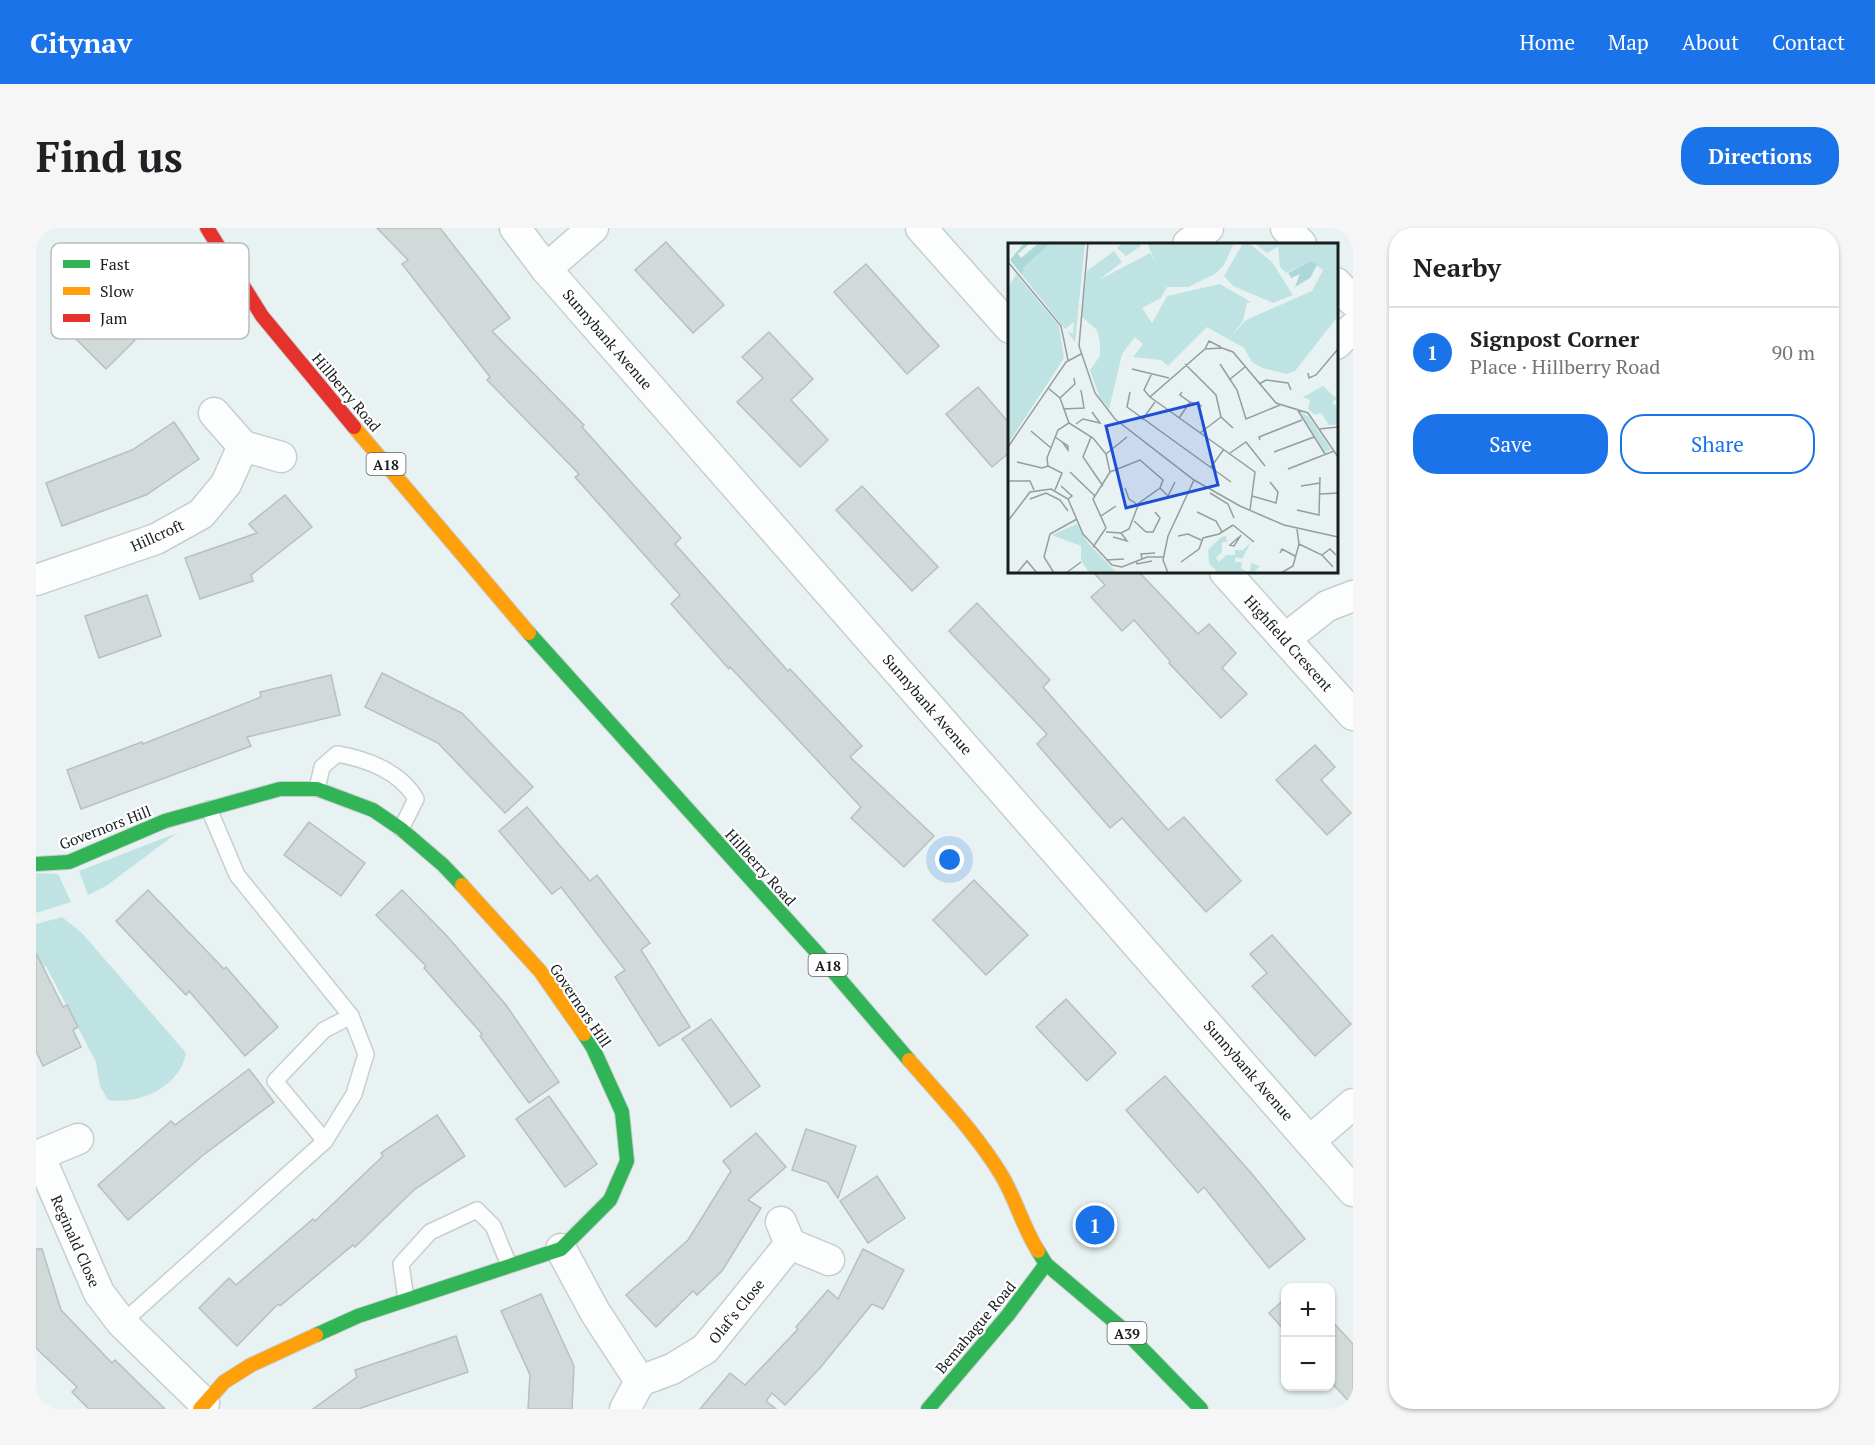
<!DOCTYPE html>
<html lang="en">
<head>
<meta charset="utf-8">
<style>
	:root { --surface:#fff; --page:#f6f6f6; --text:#202124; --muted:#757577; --line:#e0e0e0; --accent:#1a73e8 }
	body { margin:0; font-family:"PT Serif",serif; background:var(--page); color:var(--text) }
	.controls { position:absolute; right:18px; bottom:18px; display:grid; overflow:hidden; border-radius:12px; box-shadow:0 2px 4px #0004 }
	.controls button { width:54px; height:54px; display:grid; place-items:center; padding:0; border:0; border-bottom:2px solid var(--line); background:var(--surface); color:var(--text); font:30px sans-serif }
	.you { position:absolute; left:914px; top:632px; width:21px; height:21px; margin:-15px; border:4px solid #fff; border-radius:50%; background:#1a73e8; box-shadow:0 0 0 9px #1a73e833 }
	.badge { display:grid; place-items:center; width:39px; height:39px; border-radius:50%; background:var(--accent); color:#fff; font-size:20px; font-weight:700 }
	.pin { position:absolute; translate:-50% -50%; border:3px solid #fff; box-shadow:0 2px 6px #0006 }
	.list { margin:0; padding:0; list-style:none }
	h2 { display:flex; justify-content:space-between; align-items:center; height:78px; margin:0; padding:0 24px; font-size:26px }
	h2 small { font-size:20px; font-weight:400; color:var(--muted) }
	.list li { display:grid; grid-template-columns:39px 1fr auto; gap:18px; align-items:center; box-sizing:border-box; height:90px; padding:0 24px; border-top:2px solid var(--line) }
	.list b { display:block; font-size:22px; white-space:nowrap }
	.list p { margin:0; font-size:20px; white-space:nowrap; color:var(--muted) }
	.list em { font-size:20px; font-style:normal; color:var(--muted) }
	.actions { display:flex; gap:12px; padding:18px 24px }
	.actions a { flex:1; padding:14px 0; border:2px solid var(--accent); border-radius:24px; text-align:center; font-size:21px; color:var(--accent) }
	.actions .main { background:var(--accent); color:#fff }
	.map { position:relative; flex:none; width:1317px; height:1181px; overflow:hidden; border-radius:24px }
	header { display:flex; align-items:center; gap:36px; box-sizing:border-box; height:84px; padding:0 30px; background:var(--accent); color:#fff }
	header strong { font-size:28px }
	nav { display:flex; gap:33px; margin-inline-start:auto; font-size:21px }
	.intro { display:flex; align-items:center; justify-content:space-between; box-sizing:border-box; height:144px; padding:0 36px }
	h1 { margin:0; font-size:42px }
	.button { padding:15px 27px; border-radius:24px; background:var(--accent); color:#fff; font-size:21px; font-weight:700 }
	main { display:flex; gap:36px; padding:0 36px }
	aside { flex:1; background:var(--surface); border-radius:24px; box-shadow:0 2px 4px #0004 }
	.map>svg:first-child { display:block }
	.green { fill:#bfe3e3 }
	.building { fill:#d2d9d9; stroke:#b8bfbf; stroke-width:1.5 }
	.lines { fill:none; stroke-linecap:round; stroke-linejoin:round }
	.lane-casing { stroke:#c7cece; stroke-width:18 }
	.street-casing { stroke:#c7cece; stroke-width:33 }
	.fast-casing { stroke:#c7cece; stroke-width:16 }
	.slow-casing { stroke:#c7cece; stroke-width:16 }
	.jam-casing { stroke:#c7cece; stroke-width:16 }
	.lane { stroke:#fcfdfd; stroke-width:15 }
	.street { stroke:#fcfdfd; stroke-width:30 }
	.fast { stroke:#30b455; stroke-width:14 }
	.slow { stroke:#ff9f0a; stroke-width:14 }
	.jam { stroke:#e5322d; stroke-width:14 }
	.labels { text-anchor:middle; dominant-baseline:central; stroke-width:4.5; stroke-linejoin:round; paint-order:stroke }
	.shield { fill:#fff; stroke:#5d6262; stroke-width:1.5 }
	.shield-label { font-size:14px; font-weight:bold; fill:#181e1e }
	.street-label { font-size:15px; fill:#181e1e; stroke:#fff }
	.inset-road { fill:none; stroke:#959d9d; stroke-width:1.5 }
	.view { fill:#1d4ed8; fill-opacity:0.15; stroke:#1d4ed8; stroke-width:3 }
	.inset-edge { fill:none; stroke:#181e1e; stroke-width:3 }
	.key { fill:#fff; stroke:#babcbc; stroke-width:1.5 }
	.key-label { font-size:16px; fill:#181e1e }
</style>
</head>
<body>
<header>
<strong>Citynav</strong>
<nav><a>Home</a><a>Map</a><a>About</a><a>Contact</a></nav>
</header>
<div class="intro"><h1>Find us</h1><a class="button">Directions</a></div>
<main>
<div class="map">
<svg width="1317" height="1181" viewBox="0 0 1317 1181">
	<rect width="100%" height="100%" fill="#e8f2f2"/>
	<g class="green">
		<polygon points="141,605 70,658 52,667 43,643"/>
		<polygon points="0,645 22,646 35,674 0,685"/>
		<path d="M26,689L46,705L150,825C144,859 103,877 72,872L64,858L60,834L10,738L0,743V696Z"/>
	</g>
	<g class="building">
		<polygon points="341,0 404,0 474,90 456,103 548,197 546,199 645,310 639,316 752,443 754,441 826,518 814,529 898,608 868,639 815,590 825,579 694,439 693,441 635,376 644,367 539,249 543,246 451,152 454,149 366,36 372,32"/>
		<polygon points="630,14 688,77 657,105 599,42"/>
		<polygon points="830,36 903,118 871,146 798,64"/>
		<polygon points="59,69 100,111 70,141 28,99"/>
		<polygon points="733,104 777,151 755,172 792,212 764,239 701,174 727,150 706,129"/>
		<polygon points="942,159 974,196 974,224 956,239 910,186"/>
		<polygon points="138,194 163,231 110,267 26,298 10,255 96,222"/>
		<polygon points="826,258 902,339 876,363 800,282"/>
		<polygon points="249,267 276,299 215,347 217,353 164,371 149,330 221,305 213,296"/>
		<polygon points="1057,344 1103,344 1162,406 1173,396 1200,425 1186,440 1211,466 1185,490 1133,435 1134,433 1098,392 1086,403 1055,369 1069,357"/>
		<polygon points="111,367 125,408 63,430 49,388"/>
		<polygon points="941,375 1014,452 1007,459 1132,602 1148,589 1205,653 1170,684 1086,590 1074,600 1001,516 1011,506 913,403"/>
		<polygon points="346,445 426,485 497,559 469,585 402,515 329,479"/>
		<polygon points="295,447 304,487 211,509 215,518 45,581 31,542 106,514 107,516 225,469 224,464"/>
		<polygon points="1279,517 1299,539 1285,552 1315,585 1291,607 1240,552"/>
		<polygon points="491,579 554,653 561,647 614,715 605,722 654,799 623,818 579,749 589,742 525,659 516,666 463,603"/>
		<polygon points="273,594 329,635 305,668 248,627"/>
		<polygon points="938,652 992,707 950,747 897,692"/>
		<polygon points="112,662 188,741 190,739 242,799 209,828 153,763 150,767 80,693"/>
		<polygon points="366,662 411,708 470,777 523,854 493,875 444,808 446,806 388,740 390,738 340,687"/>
		<polygon points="1236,707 1315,796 1279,828 1216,758 1231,745 1214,726"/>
		<polygon points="0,725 27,779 31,777 42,799 37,802 45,819 7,838 0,823"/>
		<polygon points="1030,771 1080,825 1051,853 1000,799"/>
		<polygon points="675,791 724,858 695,879 646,811"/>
		<polygon points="213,841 238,874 166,928 92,992 62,957 135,893 139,897"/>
		<polygon points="1129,848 1216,946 1269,1011 1233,1040 1168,959 1162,965 1090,882"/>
		<polygon points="513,868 561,936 529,959 480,891"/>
		<polygon points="401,887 429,928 379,961 319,1019 317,1017 244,1078 242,1076 201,1118 163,1080 193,1050 200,1057 277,991 279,993 347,928 345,925"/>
		<polygon points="770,901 820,918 802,970 791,954 756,942"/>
		<polygon points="720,905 750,939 712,972 725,980 686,1043 661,1067 657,1063 620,1099 590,1067 652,1012 695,943 687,933"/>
		<polygon points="841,948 869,990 832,1015 804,973"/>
		<polygon points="0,1021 6,1021 25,1082 76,1135 79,1132 129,1181 53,1181 36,1164 41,1159 0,1120"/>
		<polygon points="827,1021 868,1042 847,1081 836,1076 784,1140 749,1177 736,1165 730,1173 740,1181 664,1181 694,1145 709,1157 762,1101 760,1099 792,1062 802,1071"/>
		<polygon points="505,1066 538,1138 536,1181 492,1181 494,1147 465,1083"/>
		<polygon points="1250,1070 1250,1104 1233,1085"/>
		<polygon points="1294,1091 1317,1116 1317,1178 1294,1153"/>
		<polygon points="420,1108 432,1144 322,1181 277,1181 321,1149 319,1142"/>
	</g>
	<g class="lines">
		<g class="lane-casing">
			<g id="lane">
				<path d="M281,561L286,539L301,526C331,531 365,544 380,571L365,601"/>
				<polyline points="289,913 239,853 288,802 315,788"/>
				<polyline points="370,1071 365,1036 394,1004 441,982 457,998 473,1037"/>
				<polyline points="86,1095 289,913 318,866 330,826 315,788 201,647 173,581"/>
			</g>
		</g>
		<g class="street-casing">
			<g id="street">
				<polyline points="479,0 510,41 1317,963"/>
				<polyline points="885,0 974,100"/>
				<polyline points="1250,0 1265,16"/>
				<polyline points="1152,16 1172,0"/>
				<polyline points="510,41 557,0"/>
				<polyline points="1300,55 1317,73"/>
				<polyline points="1300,116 1317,100"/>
				<polyline points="178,185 207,218"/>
				<polyline points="1189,344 1317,487"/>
				<polyline points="0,352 120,311 165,286 190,256 207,218 245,229"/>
				<polyline points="1249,411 1291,378 1317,368"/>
				<polyline points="42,911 3,927 63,1065 86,1095 168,1175"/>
				<polyline points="1275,912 1317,876"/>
				<polyline points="754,1016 793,1032"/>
				<polyline points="525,1021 559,1084 604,1153 636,1141 669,1121 754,1016 745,994"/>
				<polyline points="589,1181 604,1153"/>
			</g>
		</g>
		<g class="fast-casing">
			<g id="fast">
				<polyline points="493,405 784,728 873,832"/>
				<polyline points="0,636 33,634 129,593 244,561 281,561 337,582 365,601 407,637 426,657"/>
				<polyline points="1002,1023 1010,1036 1087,1101 1165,1181"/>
				<polyline points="280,1107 322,1088 525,1021 574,972 591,933 586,884 557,820 548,806"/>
				<polyline points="892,1181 972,1087 1010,1036"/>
			</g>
		</g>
		<g class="slow-casing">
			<g id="slow">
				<polyline points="318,199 493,405"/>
				<polyline points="426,657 504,743 548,806"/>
				<path d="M873,832C905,869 940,905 966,948C980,972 987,999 1002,1023"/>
				<polyline points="164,1181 188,1154 215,1137 280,1107"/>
			</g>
		</g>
		<g class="jam-casing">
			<polyline id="jam" points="171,0 226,88 318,199"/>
		</g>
		<use href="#lane" class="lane"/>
		<use href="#street" class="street"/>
		<use href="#fast" class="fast"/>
		<use href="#slow" class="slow"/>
		<use href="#jam" class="jam"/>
	</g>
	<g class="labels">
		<g class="shield">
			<rect x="330.5" y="225" width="39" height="22" rx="4.5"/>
			<rect x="772.5" y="726" width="39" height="22" rx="4.5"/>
			<rect x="1071.5" y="1094" width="39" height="22" rx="4.5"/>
		</g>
		<g class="shield-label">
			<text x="350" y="236">A18</text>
			<text x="792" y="737">A18</text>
			<text x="1091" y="1105">A39</text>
		</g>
		<g class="street-label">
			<text transform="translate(572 111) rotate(49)">Sunnybank Avenue</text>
			<text transform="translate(311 164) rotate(50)">Hillberry Road</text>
			<text transform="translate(121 307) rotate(-24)">Hillcroft</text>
			<text transform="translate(1253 415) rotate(48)">Highfield Crescent</text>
			<text transform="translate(892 476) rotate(49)">Sunnybank Avenue</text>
			<text transform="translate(69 599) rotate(-21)">Governors Hill</text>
			<text transform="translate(725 639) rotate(48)">Hillberry Road</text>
			<text transform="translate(545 777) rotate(56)">Governors Hill</text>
			<text transform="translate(1213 842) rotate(49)">Sunnybank Avenue</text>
			<text transform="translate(40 1013) rotate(66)">Reginald Close</text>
			<text transform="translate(700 1083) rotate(-51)">Olaf's Close</text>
			<text transform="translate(939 1099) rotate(-50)">Bemahague Road</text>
		</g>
	</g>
	<g transform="translate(972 15)">
		<rect width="330" height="330" fill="#e8f2f2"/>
		<path d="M43,0H77L67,99L59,88L65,91L66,79L57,86L14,32L16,24ZM115,0H130L133,3L118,13L109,5ZM139,0H226L216,22L207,31L180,44H159L153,55L134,65L144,80L159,53L212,41L243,59L239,60L235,78L223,94L238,77L304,48L315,27L303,18L278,30L272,24L270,4L259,10L246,0H330V73L287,128L278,131L254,125L244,119L236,105L199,84L160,123L153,117L125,114L135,101L127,94L114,111L101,166L92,155L82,127L92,113V100L89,87L74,74L79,28L106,8L114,19L91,37L142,10L148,20ZM235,0H241L264,19L285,52L265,60L225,43L216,33ZM8,31L51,83L56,115L0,201V45ZM315,143L329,156L324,159L330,165V182H321L313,170L307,172L300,166L302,157L295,154ZM292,169L300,173L323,207L317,209ZM69,281L79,299L109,330H81L73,317V303L44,292ZM218,293L219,299H214V309L208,315L211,319L218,312H227V307H235L243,299L234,316L228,314L227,319H234L233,325L238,328H242L243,320L252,323L245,330H210L201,320L200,307L213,294Z" fill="#bfe3e3"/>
		<path d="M16,0H22L10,11L13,15L31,0H43L16,24L14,32L2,17ZM303,18L309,22L302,35L287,44L292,31L283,35L280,30Z" fill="#acd8d9"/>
		<path class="inset-road" d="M80,0L71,103L87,150L107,176L186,237L232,263L276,282L330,294M0,19L53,83L60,117M197,106L201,98L213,104M177,121L208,152L213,174L225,185M212,121L229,147L238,176L272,162M124,126L161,135M300,130L301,135L308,132L330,106M221,137L237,124M251,141L258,137L280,140L283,147M40,145L52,155L61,180L50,187L39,215L40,223L54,230L47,247M122,149L119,164L223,239M174,149L172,152L182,159L194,163M142,154L136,147L144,130M52,155L67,141L66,135M55,166L76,165L73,147M289,166L317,211M171,175L182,159M134,177L147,159M61,180L85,195L98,211L102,229M68,181L75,176L92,180L84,169M311,186L330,184M23,188L43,205M192,190L213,174M47,194L60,203V207L55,200M83,194L75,214L95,243M252,197L251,194L294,177M0,204L58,119L73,111M266,209L306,194M222,210L238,199L257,223M98,211L119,194M9,219L34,225L40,223M203,224L216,206M280,226L326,208M62,229L87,253M0,238H22L26,247M53,243L64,253L60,256M293,243L312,240M117,245L121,256L130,262M152,245L160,253L167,239M202,250L220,261L226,275M312,251L330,250M244,253L268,260L270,249L262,239M22,256L38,250L52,257L60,268M242,267L247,229L142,154L197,106L214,105L225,109L268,160L300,170L330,214M289,267L311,272L312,234M189,269L208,278L214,289M93,273L108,263M0,278L22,249L43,246L60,256L75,291L104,322L114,324L139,314H155M126,278L138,289H145L152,275L147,269M225,282L246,299M289,286L291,301L314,312L325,324M98,289L113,290L121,286L131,260L152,245L155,237L132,217L102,229M170,293L180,291L193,297M105,294L119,298L113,290M231,294L222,302L226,303L233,292M85,304L98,285L85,256L102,229M272,310L274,306L287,313M314,312L322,306L328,312M134,316L133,311L147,310M98,317L116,316M128,318L129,321L144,318M173,319L191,306L195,295L211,291L225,282M9,330L19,318L29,330M46,330L36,314L42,291L69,276M58,330L73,319M160,330L155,317L160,293L186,237M273,330L285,323L291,301"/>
		<path class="view" d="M190,160L210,242L118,265L98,183Z"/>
		<rect width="330" height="330" class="inset-edge"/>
	</g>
	<rect x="15" y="15" width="198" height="96" rx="9" class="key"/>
	<rect x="27" y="32" width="27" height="8" fill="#30b455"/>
	<rect x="27" y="59" width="27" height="8" fill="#ff9f0a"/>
	<rect x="27" y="86" width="27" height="8" fill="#e5322d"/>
	<g class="key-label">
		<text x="64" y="42">Fast</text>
		<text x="64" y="69">Slow</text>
		<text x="64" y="96">Jam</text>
	</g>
</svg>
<div class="controls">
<button>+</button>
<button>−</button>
</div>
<div class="you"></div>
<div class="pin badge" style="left:1059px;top:997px">1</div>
</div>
<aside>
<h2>Nearby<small></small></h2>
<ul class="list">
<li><span class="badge">1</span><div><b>Signpost Corner</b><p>Place · Hillberry Road</p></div><em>90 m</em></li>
</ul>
<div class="actions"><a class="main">Save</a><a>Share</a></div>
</aside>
</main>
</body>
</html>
